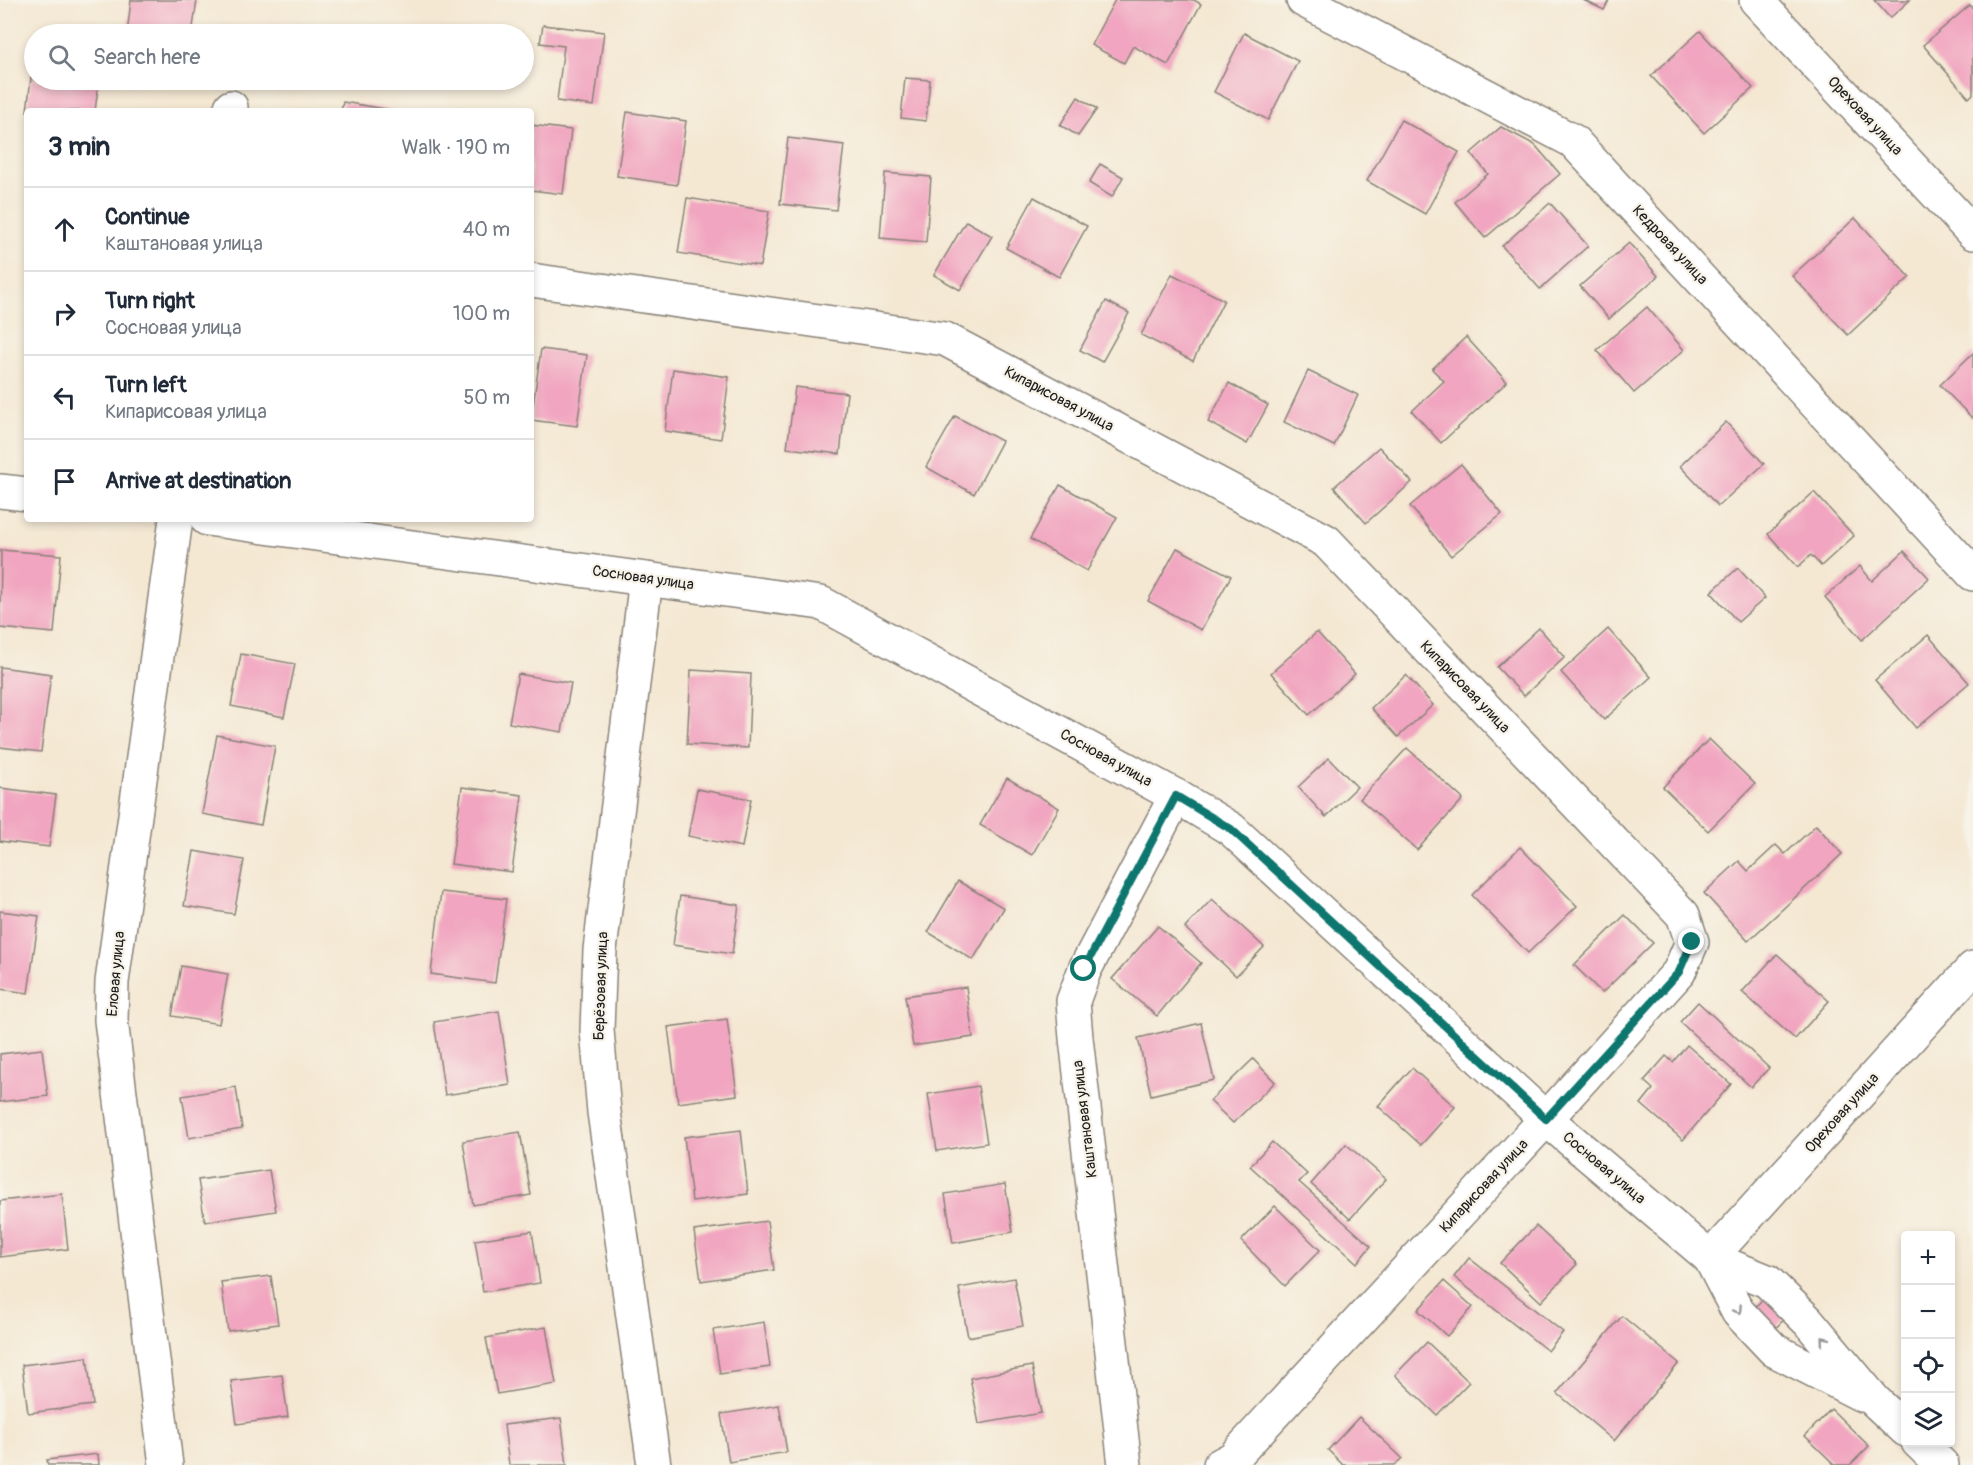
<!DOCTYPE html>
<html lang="en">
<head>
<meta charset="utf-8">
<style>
	:root { --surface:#fff; --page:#f2f2f3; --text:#1f2937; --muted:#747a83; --line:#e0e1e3 }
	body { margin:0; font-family:Pangolin,sans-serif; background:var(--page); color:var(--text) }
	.controls { position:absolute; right:18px; bottom:18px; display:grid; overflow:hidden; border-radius:6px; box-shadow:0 3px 9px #0003 }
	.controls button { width:54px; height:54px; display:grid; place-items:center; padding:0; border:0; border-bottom:2px solid var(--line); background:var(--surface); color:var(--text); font:30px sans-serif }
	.stop { position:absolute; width:18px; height:18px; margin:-14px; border:4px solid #0f766e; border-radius:50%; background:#fff }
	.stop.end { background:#0f766e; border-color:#fff; box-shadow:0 2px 6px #0008 }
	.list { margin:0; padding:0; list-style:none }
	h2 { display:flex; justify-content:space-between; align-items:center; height:78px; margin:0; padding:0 24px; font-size:26px }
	h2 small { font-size:20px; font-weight:400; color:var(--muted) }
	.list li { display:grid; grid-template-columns:39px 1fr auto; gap:18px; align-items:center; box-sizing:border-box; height:84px; padding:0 24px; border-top:2px solid var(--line) }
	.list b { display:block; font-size:22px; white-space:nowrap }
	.list p { margin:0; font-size:20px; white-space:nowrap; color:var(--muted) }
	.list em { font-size:20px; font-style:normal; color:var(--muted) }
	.icon { flex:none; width:33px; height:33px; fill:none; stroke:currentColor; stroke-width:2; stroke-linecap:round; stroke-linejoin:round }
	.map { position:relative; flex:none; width:1973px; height:1465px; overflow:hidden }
	.search { position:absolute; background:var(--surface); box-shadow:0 3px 9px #0003; left:24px; top:24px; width:510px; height:66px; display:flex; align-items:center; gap:15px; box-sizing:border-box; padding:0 21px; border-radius:33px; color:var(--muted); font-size:22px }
	.panel { position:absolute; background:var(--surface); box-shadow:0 3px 9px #0003; left:24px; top:108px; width:510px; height:414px; border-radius:6px }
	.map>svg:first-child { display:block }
	.building { fill:#f1a5c0 }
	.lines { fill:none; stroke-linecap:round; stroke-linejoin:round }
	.minor-casing { stroke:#888278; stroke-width:36 }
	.minor { stroke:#fff; stroke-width:33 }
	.oneway { stroke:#999 }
	.route { stroke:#0f766e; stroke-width:8 }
	.labels { text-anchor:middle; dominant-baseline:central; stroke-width:4.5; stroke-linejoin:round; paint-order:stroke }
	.street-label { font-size:15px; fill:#1c1c1c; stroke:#f7f3e8 }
</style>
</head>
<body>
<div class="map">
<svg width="1973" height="1465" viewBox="0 0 1973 1465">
	<rect width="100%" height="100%" fill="#f7f3e8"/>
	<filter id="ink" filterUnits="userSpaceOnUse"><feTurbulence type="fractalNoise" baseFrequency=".0167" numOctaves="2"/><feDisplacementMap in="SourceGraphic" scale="12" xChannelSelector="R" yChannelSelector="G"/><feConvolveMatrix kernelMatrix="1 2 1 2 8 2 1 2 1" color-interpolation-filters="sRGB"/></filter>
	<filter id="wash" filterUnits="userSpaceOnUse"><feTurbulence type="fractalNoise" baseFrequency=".008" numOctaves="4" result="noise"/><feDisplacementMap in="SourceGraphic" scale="24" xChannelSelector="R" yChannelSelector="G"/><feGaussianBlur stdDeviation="1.35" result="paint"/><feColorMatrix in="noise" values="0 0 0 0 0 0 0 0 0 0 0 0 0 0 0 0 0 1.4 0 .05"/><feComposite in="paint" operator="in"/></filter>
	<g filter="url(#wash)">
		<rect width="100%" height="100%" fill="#f4e8d3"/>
		<g id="blocks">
			<g class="building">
				<polygon points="131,0 197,0 192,34 127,34"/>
				<polygon points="1115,0 1194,0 1201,4 1168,65 1133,46 1124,63 1091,45"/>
				<polygon points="1583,0 1609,0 1604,10"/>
				<polygon points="1874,0 1910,0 1890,18"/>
				<polygon points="1970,5 1973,9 1973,94 1969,98 1923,45"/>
				<polygon points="543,25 604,32 594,106 557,101 564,46 540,43"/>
				<polygon points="1700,31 1753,88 1704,133 1651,76"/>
				<polygon points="1244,33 1298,61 1268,120 1214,92"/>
				<polygon points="33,61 34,61 34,80 99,80 95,111 27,111"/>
				<polygon points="905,78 930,80 926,121 901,118"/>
				<polygon points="1078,97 1097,109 1078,136 1060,125"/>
				<polygon points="343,102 391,110 391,111 341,111"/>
				<polygon points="627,112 686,121 677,185 617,176"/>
				<polygon points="1401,120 1459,152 1425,214 1367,181"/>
				<polygon points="531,125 571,130 563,194 531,190"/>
				<polygon points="1501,127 1535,145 1560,174 1485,238 1455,202 1488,174 1471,153"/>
				<polygon points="788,138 844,145 836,210 780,204"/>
				<polygon points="1100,164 1123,177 1112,197 1089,183"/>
				<polygon points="885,173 931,177 926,242 880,238"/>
				<polygon points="1034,197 1087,226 1059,277 1006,248"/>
				<polygon points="687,198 769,211 760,266 678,253"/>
				<polygon points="1550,203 1588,246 1540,289 1502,246"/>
				<polygon points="1855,218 1910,277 1848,335 1792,276"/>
				<polygon points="966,221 992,236 960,290 934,275"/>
				<polygon points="1629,243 1658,276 1609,319 1580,286"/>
				<polygon points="1172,274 1224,300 1193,361 1141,335"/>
				<polygon points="1106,301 1129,313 1102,362 1080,350"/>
				<polygon points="1647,307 1684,350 1634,393 1597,350"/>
				<polygon points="1466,337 1507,382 1441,443 1412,411 1444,381 1432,369"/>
				<polygon points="541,349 587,355 577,426 531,420"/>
				<polygon points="1973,353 1973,417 1972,418 1940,385"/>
				<polygon points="673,369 729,377 721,439 665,431"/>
				<polygon points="1308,371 1358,395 1334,446 1284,422"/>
				<polygon points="1229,383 1268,405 1247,444 1208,422"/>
				<polygon points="795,387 847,393 840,454 787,448"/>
				<polygon points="955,416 1002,441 974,494 926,467"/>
				<polygon points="1726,422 1764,464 1718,506 1680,466"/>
				<polygon points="1379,447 1412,482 1366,523 1334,487"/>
				<polygon points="1461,464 1502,514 1451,556 1410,506"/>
				<polygon points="1060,485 1117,517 1087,571 1030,539"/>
				<polygon points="1814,492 1854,536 1821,566 1811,555 1798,567 1768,534"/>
				<polygon points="1177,548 1231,576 1201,630 1148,601"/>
				<polygon points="1,550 61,555 54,633 0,628"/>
				<polygon points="1904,551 1929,578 1862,640 1825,597 1860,566 1872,581"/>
				<polygon points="1738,568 1765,598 1738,622 1711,592"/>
				<polygon points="1539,628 1565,657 1524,696 1497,667"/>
				<polygon points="1608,629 1651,677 1604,720 1561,672"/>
				<polygon points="1317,632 1355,674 1309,715 1271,673"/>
				<polygon points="1928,635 1969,683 1916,728 1875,680"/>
				<polygon points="241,654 295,664 284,717 231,706"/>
				<polygon points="0,667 51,674 41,752 0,747"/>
				<polygon points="691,670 751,674 748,748 687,744"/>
				<polygon points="518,674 571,683 562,732 509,723"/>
				<polygon points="1406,675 1433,705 1398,737 1371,708"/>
				<polygon points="217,735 275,746 261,825 202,814"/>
				<polygon points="1709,739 1755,784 1708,831 1663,787"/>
				<polygon points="1407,748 1463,799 1417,850 1360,799"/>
				<polygon points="1329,758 1357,787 1326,817 1298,787"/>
				<polygon points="1007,778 1059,808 1032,855 980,825"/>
				<polygon points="462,787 522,795 512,872 451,864"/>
				<polygon points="0,788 56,795 49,847 0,841"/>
				<polygon points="697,789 751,799 742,847 688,836"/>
				<polygon points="1816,825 1842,854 1748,941 1704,893 1739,861 1748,871 1776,845 1785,854"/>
				<polygon points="1520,847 1577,906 1528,953 1472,895"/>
				<polygon points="194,851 244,860 234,914 184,906"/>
				<polygon points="958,881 1004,908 973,960 928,932"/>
				<polygon points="441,892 506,899 495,983 431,974"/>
				<polygon points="680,896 739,905 732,954 673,945"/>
				<polygon points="1212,899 1264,947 1236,976 1185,928"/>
				<polygon points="0,911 39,916 28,993 0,989"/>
				<polygon points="1625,915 1653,943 1602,993 1574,965"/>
				<polygon points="1158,926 1201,963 1157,1016 1112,979"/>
				<polygon points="1777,954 1829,1001 1795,1039 1742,992"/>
				<polygon points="181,966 228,974 219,1024 172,1016"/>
				<polygon points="966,987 973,1037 913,1046 905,996"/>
				<polygon points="1698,1002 1769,1068 1751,1087 1680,1022"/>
				<polygon points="499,1011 510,1085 445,1095 434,1022"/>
				<polygon points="727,1019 737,1095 678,1103 668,1027"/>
				<polygon points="1201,1023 1214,1080 1151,1095 1138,1038"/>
				<polygon points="1687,1045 1731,1084 1683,1140 1641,1104 1653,1089 1644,1081 1666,1056 1673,1062"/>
				<polygon points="42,1049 48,1096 0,1102 0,1054"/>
				<polygon points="1253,1059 1275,1082 1233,1123 1210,1101"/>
				<polygon points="1412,1068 1455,1107 1421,1145 1378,1106"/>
				<polygon points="978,1086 987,1143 937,1151 928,1094"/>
				<polygon points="236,1087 242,1129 189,1138 182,1096"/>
				<polygon points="741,1130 748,1194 692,1201 684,1137"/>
				<polygon points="520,1132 531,1195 473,1205 463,1141"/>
				<polygon points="1272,1142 1307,1174 1299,1182 1371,1246 1357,1263 1250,1166"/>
				<polygon points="1346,1144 1386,1179 1350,1219 1311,1184"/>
				<polygon points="269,1170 276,1211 205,1222 198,1180"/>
				<polygon points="1005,1184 1013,1232 953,1243 945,1194"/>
				<polygon points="62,1194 68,1249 0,1257 0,1201"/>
				<polygon points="1275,1206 1320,1250 1285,1286 1241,1241"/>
				<polygon points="767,1221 774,1270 701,1281 694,1231"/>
				<polygon points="1536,1226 1577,1264 1541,1302 1500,1263"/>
				<polygon points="532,1231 540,1283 483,1292 475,1240"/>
				<polygon points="1469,1258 1563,1332 1548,1351 1454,1277"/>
				<polygon points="271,1276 278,1324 228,1331 221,1282"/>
				<polygon points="1014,1278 1023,1326 968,1337 959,1288"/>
				<polygon points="1444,1281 1473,1307 1447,1336 1418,1310"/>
				<polygon points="1767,1294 1789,1314 1772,1332 1751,1312"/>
				<polygon points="1622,1316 1679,1363 1614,1441 1557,1393"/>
				<polygon points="764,1322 770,1367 720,1374 713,1330"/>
				<polygon points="546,1327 556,1384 497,1394 486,1338"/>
				<polygon points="1427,1342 1469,1382 1437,1415 1395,1375"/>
				<polygon points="87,1357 93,1405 28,1413 22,1365"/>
				<polygon points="1032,1366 1041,1413 979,1424 970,1378"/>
				<polygon points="282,1375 288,1417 237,1424 231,1381"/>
				<polygon points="779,1405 787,1452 729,1462 721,1414"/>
				<polygon points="1831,1409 1869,1446 1850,1465 1835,1465 1805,1436"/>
				<polygon points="1359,1417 1402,1458 1395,1465 1343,1465 1328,1450"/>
				<polygon points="561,1418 567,1465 509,1465 504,1425"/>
				<polygon points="98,1454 99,1465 48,1465 47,1460"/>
			</g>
		</g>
	</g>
	<g filter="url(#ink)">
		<use href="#blocks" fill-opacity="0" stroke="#888278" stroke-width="1.5"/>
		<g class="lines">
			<g class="minor-casing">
				<g id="minor">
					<polyline points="1303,0 1573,141 1973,574"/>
					<polyline points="1756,0 1973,233"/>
					<polyline points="230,111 231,107"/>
					<polyline points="531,280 945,339 1326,541 1683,915 1692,942 1679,972 1546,1119 1233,1458 1220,1465"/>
					<polyline points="0,491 27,494"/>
					<polyline points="207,519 821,603 1176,796 1231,829 1546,1119 1710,1258 1767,1281 1808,1321 1875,1401 1906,1430"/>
					<polyline points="646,579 600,950 597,1030 604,1112 654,1465"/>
					<polyline points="1710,1258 1973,968"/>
					<polyline points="1710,1258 1738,1312 1774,1350 1862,1395"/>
					<polyline points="1918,1442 1942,1465"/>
					<polyline points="166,1465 111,1020 112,982 176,519"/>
					<polyline points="1125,1465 1076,1038 1073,1001 1085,969 1176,796"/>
				</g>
			</g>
			<use href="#minor" class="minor"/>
		</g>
		<defs><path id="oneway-chevron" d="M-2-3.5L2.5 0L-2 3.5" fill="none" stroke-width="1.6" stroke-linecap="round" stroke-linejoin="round" transform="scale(1.5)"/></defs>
		<g class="oneway">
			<use href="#oneway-chevron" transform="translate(1738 1310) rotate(56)"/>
			<use href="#oneway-chevron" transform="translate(1824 1340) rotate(-130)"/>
		</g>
	</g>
	<g class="lines" filter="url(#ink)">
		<polyline class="route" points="1084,969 1176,796 1231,829 1546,1119 1679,972 1692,942"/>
	</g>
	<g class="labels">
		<g class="street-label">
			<text transform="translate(1865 116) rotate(47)">Ореховая улица</text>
			<text transform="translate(1670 245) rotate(47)">Кедровая улица</text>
			<text transform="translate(1059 399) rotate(28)">Кипарисовая улица</text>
			<text transform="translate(643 578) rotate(8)">Сосновая улица</text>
			<text transform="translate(1465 687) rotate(46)">Кипарисовая улица</text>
			<text transform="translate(1106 758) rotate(29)">Сосновая улица</text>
			<text transform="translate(116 974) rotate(-85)">Еловая улица</text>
			<text transform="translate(601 986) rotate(-88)">Берёзовая улица</text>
			<text transform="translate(1842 1113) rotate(-48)">Ореховая улица</text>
			<text transform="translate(1085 1119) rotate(-97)">Каштановая улица</text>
			<text transform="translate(1604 1168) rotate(40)">Сосновая улица</text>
			<text transform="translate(1484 1186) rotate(-47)">Кипарисовая улица</text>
		</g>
	</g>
</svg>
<div class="controls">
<button>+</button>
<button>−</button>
<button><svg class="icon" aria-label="locate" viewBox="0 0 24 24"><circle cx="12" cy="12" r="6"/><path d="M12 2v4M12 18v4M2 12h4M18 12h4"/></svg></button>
<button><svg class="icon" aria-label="layers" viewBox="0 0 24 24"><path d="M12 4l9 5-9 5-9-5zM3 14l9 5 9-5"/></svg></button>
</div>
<div class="stop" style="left:1084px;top:969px"></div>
<div class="stop end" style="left:1692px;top:942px"></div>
<div class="search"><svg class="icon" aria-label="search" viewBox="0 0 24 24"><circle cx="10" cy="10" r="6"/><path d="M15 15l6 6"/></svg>Search here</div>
<section class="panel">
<h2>3 min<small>Walk · 190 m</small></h2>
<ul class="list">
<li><svg class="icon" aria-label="ahead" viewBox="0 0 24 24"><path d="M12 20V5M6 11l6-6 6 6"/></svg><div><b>Continue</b><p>Каштановая улица</p></div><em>40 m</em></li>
<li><svg class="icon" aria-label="right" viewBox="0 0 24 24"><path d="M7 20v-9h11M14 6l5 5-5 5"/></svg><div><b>Turn right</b><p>Сосновая улица</p></div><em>100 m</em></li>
<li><svg class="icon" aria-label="left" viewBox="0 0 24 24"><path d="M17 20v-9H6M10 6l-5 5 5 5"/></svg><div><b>Turn left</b><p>Кипарисовая улица</p></div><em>50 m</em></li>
<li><svg class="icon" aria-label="arrive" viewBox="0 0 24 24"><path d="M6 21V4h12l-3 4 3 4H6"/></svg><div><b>Arrive at destination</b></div></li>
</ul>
</section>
</div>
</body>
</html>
